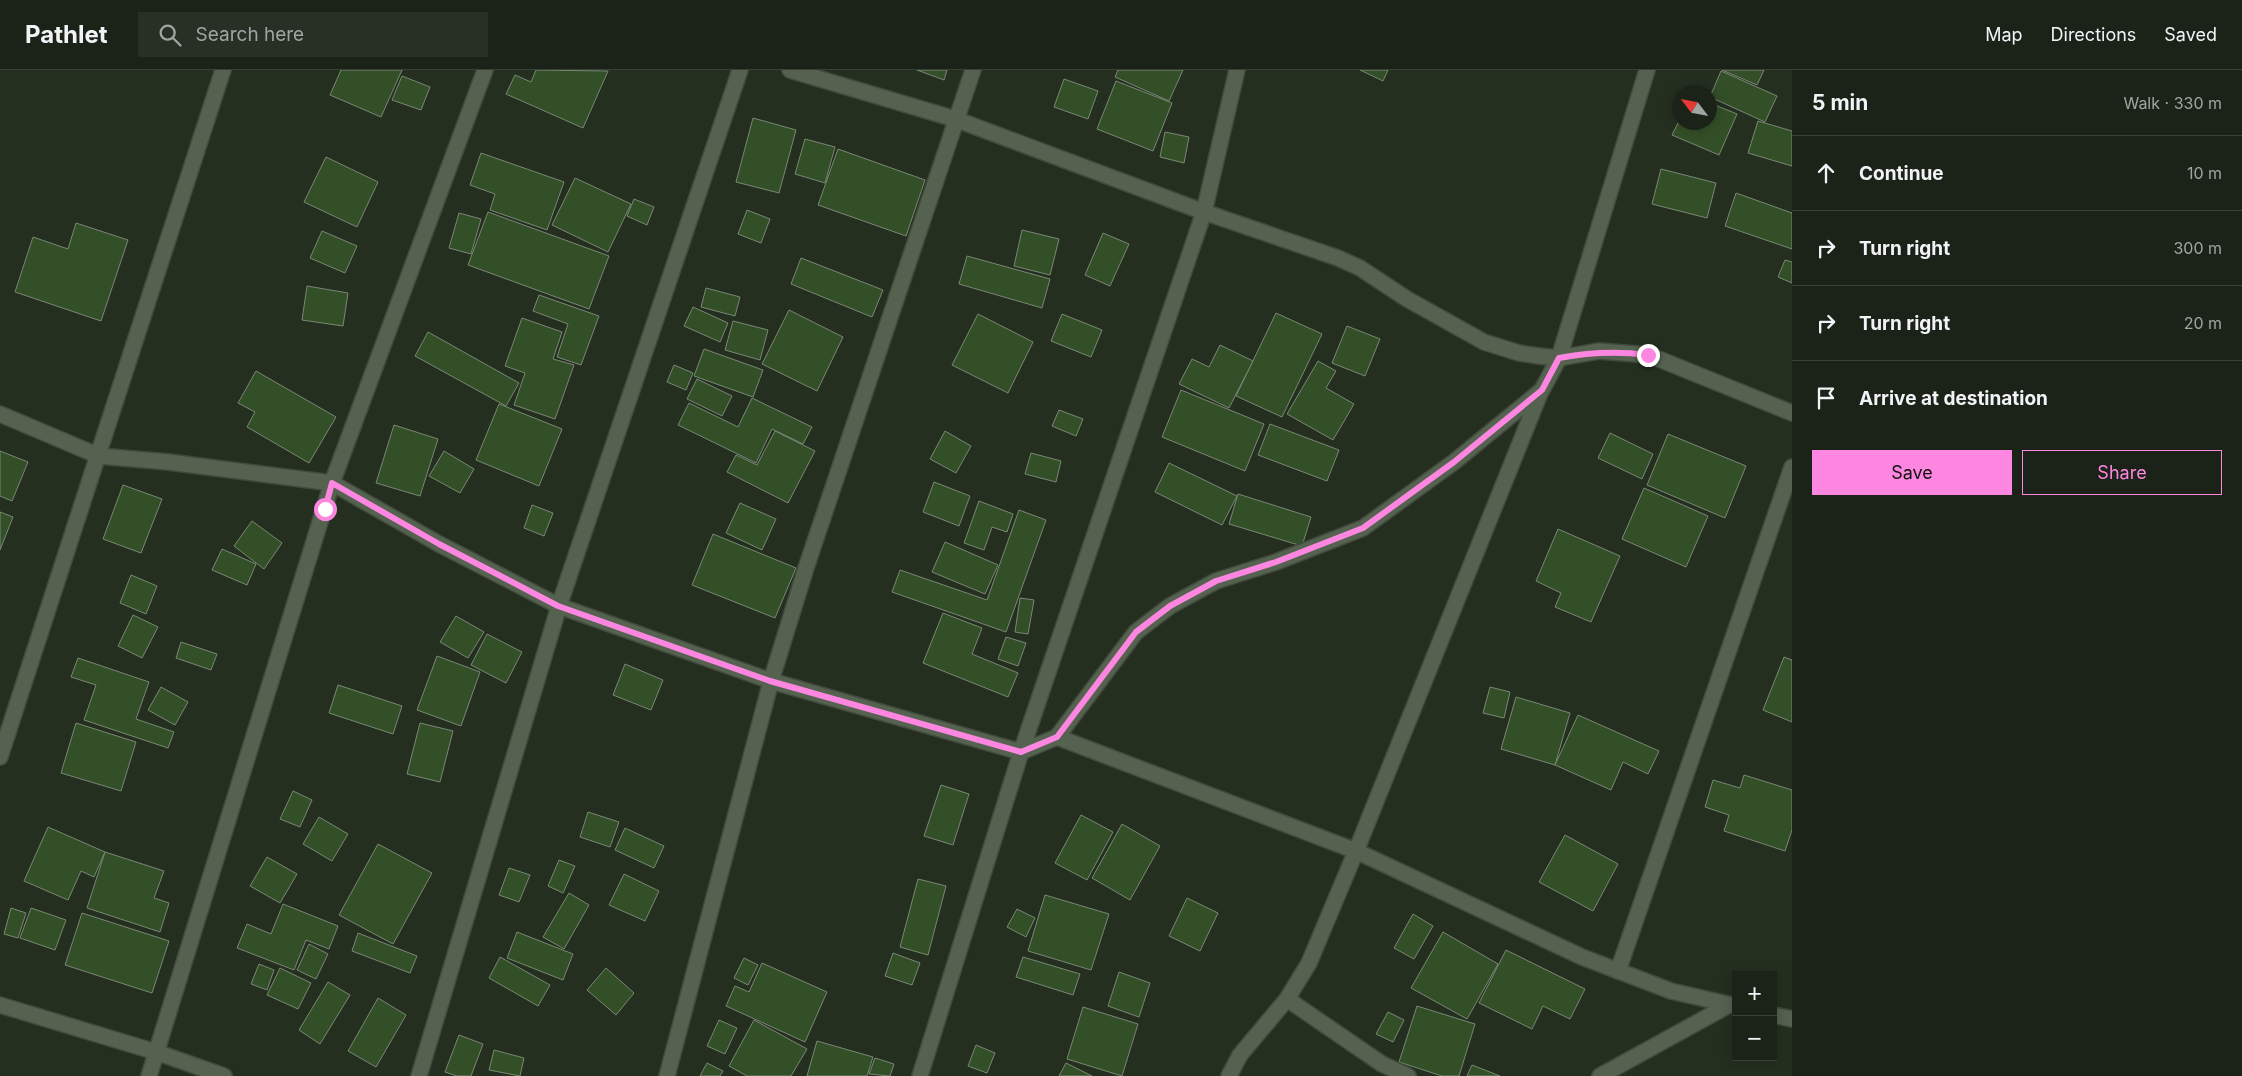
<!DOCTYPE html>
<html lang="en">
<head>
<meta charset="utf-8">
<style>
	:root { --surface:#1b2318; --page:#282f25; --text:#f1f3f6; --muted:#a0a4a2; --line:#394037; --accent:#fd86e1 }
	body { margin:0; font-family:Inter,sans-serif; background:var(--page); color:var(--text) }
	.controls { position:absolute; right:15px; bottom:15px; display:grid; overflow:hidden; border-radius:0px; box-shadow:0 2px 12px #0003 }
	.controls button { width:45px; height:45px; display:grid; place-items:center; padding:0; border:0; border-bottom:1px solid var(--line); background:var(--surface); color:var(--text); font:25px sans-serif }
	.compass { position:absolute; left:1672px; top:15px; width:45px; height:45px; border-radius:50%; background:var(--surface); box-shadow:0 2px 12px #0003; rotate:302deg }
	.stop { position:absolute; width:15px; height:15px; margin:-11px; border:4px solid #fd86e1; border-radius:50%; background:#fff }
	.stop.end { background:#fd86e1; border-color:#fff; box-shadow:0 1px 5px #0008 }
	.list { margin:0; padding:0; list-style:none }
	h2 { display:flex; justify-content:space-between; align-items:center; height:65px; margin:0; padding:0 20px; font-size:21px }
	h2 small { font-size:16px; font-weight:400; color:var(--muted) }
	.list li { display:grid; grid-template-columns:32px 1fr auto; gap:15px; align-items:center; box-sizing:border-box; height:75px; padding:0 20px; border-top:1px solid var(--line) }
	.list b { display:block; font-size:19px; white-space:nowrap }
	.list em { font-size:16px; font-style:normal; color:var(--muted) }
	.actions { display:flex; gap:10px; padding:15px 20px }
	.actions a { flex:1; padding:11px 0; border:1px solid var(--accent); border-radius:0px; text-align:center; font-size:18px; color:var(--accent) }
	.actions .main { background:var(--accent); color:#111 }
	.icon { flex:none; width:28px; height:28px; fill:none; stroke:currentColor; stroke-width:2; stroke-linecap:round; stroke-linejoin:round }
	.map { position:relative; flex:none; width:1792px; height:1006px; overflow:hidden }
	header { display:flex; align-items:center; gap:30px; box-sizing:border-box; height:70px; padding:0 25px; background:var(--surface); border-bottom:1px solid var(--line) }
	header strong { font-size:24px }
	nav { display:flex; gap:28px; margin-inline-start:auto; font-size:18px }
	.search { width:350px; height:45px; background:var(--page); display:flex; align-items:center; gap:12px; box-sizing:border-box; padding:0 18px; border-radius:0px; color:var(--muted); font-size:19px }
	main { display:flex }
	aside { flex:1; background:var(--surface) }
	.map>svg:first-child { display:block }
	.building { fill:#334f28; stroke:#7a8775 }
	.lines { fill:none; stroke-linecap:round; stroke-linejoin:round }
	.minor-casing { stroke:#414a3d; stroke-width:18 }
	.minor { stroke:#556250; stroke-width:15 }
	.route { stroke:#fd86e1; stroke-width:6 }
</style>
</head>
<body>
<header>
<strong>Pathlet</strong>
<div class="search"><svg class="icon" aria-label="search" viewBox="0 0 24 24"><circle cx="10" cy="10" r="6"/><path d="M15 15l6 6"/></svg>Search here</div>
<nav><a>Map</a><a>Directions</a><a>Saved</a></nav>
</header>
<main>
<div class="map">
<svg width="1792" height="1006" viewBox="0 0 1792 1006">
	<rect width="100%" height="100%" fill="#242f20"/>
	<g class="building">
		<polygon points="341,0 402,0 381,47 330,25"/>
		<polygon points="536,0 608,1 583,58 506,24 515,5 531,12"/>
		<polygon points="917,0 947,0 944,10"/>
		<polygon points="1118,0 1183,0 1169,31 1115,7"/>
		<polygon points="1360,0 1388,0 1383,11"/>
		<polygon points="1722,0 1764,0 1757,15"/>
		<polygon points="1721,1 1777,26 1765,52 1710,27"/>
		<polygon points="402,6 430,17 421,40 392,30"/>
		<polygon points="1064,9 1098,21 1088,49 1054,37"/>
		<polygon points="1116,11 1172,33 1153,81 1097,59"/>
		<polygon points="1710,33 1737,44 1719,85 1672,65 1680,49 1680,52 1710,52"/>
		<polygon points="753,48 796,60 779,123 736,112"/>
		<polygon points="1758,51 1792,61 1792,96 1748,83"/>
		<polygon points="1165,62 1189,67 1184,93 1160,87"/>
		<polygon points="805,69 835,77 825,113 795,104"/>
		<polygon points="838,79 925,110 906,166 818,135"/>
		<polygon points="481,83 564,112 547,160 490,140 495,124 470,115"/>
		<polygon points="326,87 378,112 357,157 304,132"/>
		<polygon points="1661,99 1716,113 1707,148 1652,134"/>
		<polygon points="575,108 631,134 608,182 552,155"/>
		<polygon points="1736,123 1792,143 1792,179 1725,156"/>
		<polygon points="634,129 654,137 647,155 627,146"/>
		<polygon points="747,140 770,149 761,173 738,164"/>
		<polygon points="488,142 609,186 589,239 468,195"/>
		<polygon points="459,143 481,149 471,184 449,178"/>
		<polygon points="76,153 128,170 101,251 15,222 33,167 68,179"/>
		<polygon points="1022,160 1059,169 1050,205 1014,196"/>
		<polygon points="322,161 357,176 345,203 310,188"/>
		<polygon points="1103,163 1129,174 1110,216 1085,205"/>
		<polygon points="967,186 1050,209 1042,238 959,214"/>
		<polygon points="801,188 883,220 872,247 791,214"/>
		<polygon points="1785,190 1792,192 1792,213 1778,207"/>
		<polygon points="307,216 348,223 343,256 302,250"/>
		<polygon points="706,218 740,227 735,246 701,237"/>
		<polygon points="539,225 599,246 581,295 557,287 568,254 533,241"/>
		<polygon points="693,237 728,253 720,272 684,256"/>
		<polygon points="789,240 843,267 817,321 762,294"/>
		<polygon points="1276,243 1322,264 1282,347 1236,326"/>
		<polygon points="978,244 1033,272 1008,323 952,295"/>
		<polygon points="1062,244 1102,260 1091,287 1051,271"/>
		<polygon points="522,248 562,262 553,289 574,295 555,349 514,335 525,303 505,296"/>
		<polygon points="733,251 768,260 760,290 725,280"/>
		<polygon points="1347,256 1380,269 1365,306 1332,293"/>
		<polygon points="428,262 519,313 506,336 415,286"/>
		<polygon points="1220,275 1253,291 1229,338 1179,314 1192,289 1209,297"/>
		<polygon points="704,279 763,300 753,327 694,306"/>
		<polygon points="1318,291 1336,301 1326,318 1354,334 1333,370 1287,344"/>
		<polygon points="674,295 693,303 686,320 667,312"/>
		<polygon points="256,301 336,347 309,393 247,357 255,342 238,333"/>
		<polygon points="697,309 732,326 722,346 687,329"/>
		<polygon points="1181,320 1264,354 1245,401 1162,367"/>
		<polygon points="752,328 812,357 803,374 772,359 756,393 678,355 689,333 738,357"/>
		<polygon points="499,334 562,359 539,416 476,390"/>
		<polygon points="1059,340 1083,349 1076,366 1052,356"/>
		<polygon points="1270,354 1339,380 1327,411 1258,385"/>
		<polygon points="394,355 438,369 420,426 376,413"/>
		<polygon points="775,361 815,381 788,433 727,402 736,385 757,395"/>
		<polygon points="945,361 971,376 956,403 930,389"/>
		<polygon points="1610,363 1653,384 1642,409 1598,388"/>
		<polygon points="1668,364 1746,396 1725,448 1647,415"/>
		<polygon points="0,381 28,392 12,431 0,426"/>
		<polygon points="444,381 474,399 460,423 429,406"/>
		<polygon points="1031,383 1061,391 1056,412 1025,404"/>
		<polygon points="1169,393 1237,426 1222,455 1155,422"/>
		<polygon points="934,412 970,426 959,456 923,442"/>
		<polygon points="123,415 162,429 141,483 103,469"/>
		<polygon points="1644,418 1708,446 1686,497 1622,469"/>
		<polygon points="1238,424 1311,447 1302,476 1229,454"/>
		<polygon points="979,431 1013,444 1007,462 992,457 984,480 964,473"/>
		<polygon points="740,433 776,449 762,480 726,463"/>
		<polygon points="532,435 553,443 544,466 524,458"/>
		<polygon points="1019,440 1046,450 1006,562 892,522 900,500 987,530"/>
		<polygon points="0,442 13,447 0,480"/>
		<polygon points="252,451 282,473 264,499 234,476"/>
		<polygon points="1558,459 1620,486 1591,552 1555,537 1561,523 1536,511"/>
		<polygon points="713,464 796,498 775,548 692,515"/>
		<polygon points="945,472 998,495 985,524 932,502"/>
		<polygon points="222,479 256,494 247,515 212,500"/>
		<polygon points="131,505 157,516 146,544 120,533"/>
		<polygon points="1020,528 1034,530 1028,564 1015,562"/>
		<polygon points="943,543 982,558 972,584 1018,603 1008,627 923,593"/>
		<polygon points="133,545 158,557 142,588 118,576"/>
		<polygon points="456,546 484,562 468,588 440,572"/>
		<polygon points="487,564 522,582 506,613 471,595"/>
		<polygon points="1006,567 1026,573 1018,596 998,589"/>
		<polygon points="181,572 217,584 211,600 176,588"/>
		<polygon points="437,586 480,602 461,656 417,640"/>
		<polygon points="1784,587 1792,590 1792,652 1763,640"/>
		<polygon points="78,588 149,612 136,649 174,662 168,678 84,650 96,615 71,607"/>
		<polygon points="625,594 663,610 651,640 613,625"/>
		<polygon points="338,615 402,636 393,664 329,643"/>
		<polygon points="161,617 188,632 175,655 148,640"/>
		<polygon points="1490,617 1510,622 1504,648 1483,643"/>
		<polygon points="1516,627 1570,643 1555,695 1501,679"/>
		<polygon points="1578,645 1659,681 1648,704 1623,692 1611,720 1555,695"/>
		<polygon points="76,653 136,672 121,721 61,703"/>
		<polygon points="420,653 453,661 440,712 407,704"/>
		<polygon points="1744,705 1792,720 1792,760 1785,781 1724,761 1729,745 1705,737 1713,710 1740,718"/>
		<polygon points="941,715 969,724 953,775 924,766"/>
		<polygon points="293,721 312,730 300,757 280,749"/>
		<polygon points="588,742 619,752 610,777 580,767"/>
		<polygon points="1081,745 1113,762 1087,810 1055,793"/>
		<polygon points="319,747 348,764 332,791 303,774"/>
		<polygon points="1122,754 1160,776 1130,830 1092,808"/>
		<polygon points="48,757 105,782 94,807 81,801 68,830 24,811"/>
		<polygon points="625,758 664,776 654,798 615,780"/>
		<polygon points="1565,765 1618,794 1593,841 1539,812"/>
		<polygon points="378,774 432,803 393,874 339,845"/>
		<polygon points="105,782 164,801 154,828 169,833 160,862 87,838"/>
		<polygon points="267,787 297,804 280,833 250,816"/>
		<polygon points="559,790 575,796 563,823 548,816"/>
		<polygon points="509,798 530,805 519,832 499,825"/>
		<polygon points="624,804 659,821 645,851 609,835"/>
		<polygon points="918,809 946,816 928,885 900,877"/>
		<polygon points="569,823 589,835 564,879 543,867"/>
		<polygon points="1045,825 1109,844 1091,900 1028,881"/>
		<polygon points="1187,828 1218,843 1200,881 1169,866"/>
		<polygon points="283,834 338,856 329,879 306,870 294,900 237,878 247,854 271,864"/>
		<polygon points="11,838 26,843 18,868 4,864"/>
		<polygon points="31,838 66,850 55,880 20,868"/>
		<polygon points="1017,839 1035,848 1026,867 1007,857"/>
		<polygon points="82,843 169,871 152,923 65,895"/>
		<polygon points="1413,844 1433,856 1414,889 1394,878"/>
		<polygon points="517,862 573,884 563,910 507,888"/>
		<polygon points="1443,862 1498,894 1467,949 1411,918"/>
		<polygon points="358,863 417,886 410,903 352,881"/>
		<polygon points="309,874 328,884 316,909 297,900"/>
		<polygon points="1506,880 1585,919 1570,949 1543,936 1532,959 1479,933"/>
		<polygon points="893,883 920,893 912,915 885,906"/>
		<polygon points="500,887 550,915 538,936 489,908"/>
		<polygon points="1023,887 1080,904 1073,925 1016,907"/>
		<polygon points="744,888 758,895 748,915 734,908"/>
		<polygon points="762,893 827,922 805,972 726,936 735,916 749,922"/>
		<polygon points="259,894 274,900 267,920 251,914"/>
		<polygon points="280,898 311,913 298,939 267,925"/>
		<polygon points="606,898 634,923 616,945 587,920"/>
		<polygon points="1119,902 1150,913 1139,947 1108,936"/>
		<polygon points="328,912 350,925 320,974 299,960"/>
		<polygon points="378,928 406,945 376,997 348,981"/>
		<polygon points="1417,936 1475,954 1459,1006 1442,1006 1399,992"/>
		<polygon points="1083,937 1138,954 1122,1006 1067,989"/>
		<polygon points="1388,942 1404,950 1393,972 1376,964"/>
		<polygon points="719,950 737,958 725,984 707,976"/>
		<polygon points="754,950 807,979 791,1006 747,1006 729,996"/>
		<polygon points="459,965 483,974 471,1006 457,1006 445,1002"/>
		<polygon points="817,971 873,987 867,1006 807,1006"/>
		<polygon points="976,975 995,983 987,1003 968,996"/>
		<polygon points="494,980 524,988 520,1006 489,1000"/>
		<polygon points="875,988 894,994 890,1006 869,1004"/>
		<polygon points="707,993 723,1001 720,1006 700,1006"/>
		<polygon points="1066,993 1092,1006 1059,1006"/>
		<polygon points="1472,995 1500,1006 1467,1006"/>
	</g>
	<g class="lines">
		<g class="minor-casing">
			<g id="minor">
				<polyline points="790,0 955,49 1204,142 1338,188 1360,198 1407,229 1484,272 1519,283 1539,286 1559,288 1599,281 1649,285 1792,343"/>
				<polyline points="0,344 99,386 168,392 332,413 439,474 559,536 771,611 1021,682 1057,667 1136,562 1170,536 1216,511 1276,492 1363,458 1454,392 1542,320 1559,288 1647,0"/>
				<polyline points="1057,667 1356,781 1582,887 1671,921 1736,936"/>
				<polyline points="0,687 223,0"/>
				<polyline points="1618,901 1792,397"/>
				<polyline points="1287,929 1382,994 1408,1006"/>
				<polyline points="0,935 156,982 224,1006"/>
				<polyline points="1773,945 1792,949"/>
				<polyline points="149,1006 332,413 485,0"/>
				<polyline points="419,1006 559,536 740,0"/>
				<polyline points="667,1006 771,611 806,498 973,0"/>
				<polyline points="920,1006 1021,682 1204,142 1237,0"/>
				<polyline points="1229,1006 1240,985 1287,929 1309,893 1356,781 1541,321"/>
				<polyline points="1600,1006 1729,935"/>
			</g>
		</g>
		<use href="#minor" class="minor"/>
	</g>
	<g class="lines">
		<path class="route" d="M325,439L332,413L439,474L558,536L770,611L1021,682L1057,667L1136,562L1170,536L1216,511L1276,492L1363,458L1454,392L1542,320L1559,288C1590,282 1617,281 1648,285"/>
	</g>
</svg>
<div class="controls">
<button>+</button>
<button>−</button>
</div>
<svg class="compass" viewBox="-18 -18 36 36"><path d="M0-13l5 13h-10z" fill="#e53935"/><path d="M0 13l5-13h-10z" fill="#a0a4a2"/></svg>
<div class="stop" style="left:325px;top:439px"></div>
<div class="stop end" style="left:1648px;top:285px"></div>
</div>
<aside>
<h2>5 min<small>Walk · 330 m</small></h2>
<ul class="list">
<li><svg class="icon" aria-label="ahead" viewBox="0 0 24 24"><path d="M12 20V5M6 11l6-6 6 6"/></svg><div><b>Continue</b></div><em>10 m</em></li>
<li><svg class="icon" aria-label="right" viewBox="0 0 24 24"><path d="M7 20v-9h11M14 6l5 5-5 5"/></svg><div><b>Turn right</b></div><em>300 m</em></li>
<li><svg class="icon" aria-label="right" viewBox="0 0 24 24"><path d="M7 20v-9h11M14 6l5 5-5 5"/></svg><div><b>Turn right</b></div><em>20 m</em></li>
<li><svg class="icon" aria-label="arrive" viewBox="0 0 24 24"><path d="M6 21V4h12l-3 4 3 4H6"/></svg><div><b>Arrive at destination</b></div></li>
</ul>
<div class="actions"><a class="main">Save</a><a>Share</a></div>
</aside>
</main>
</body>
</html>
